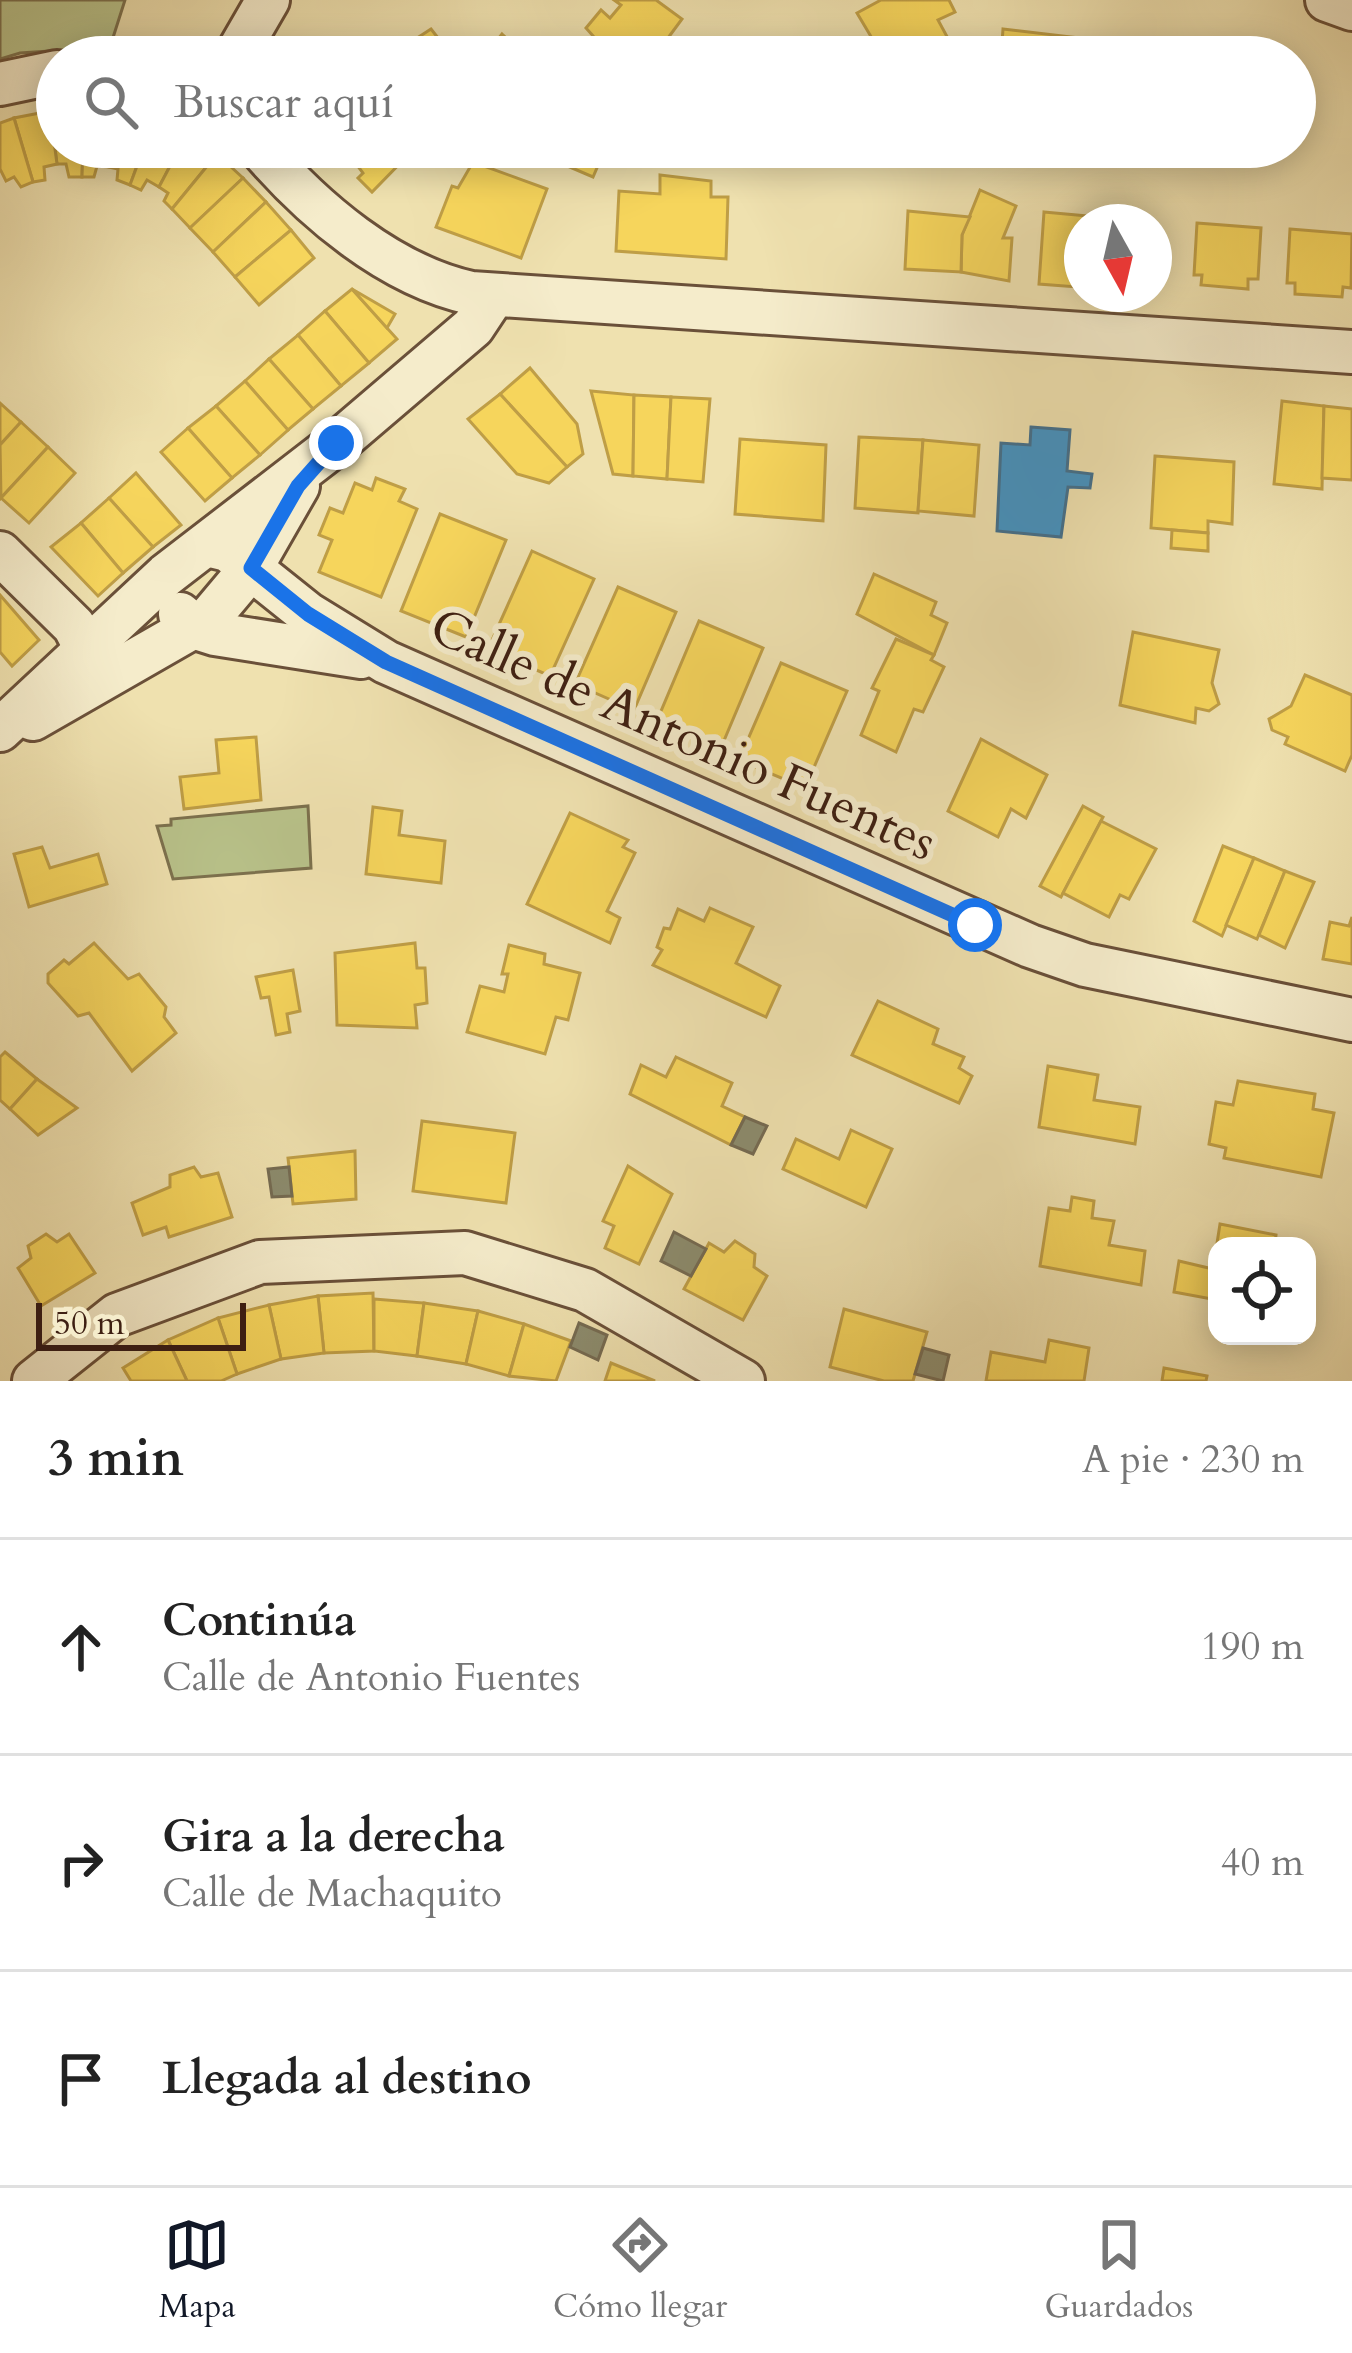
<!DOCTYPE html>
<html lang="es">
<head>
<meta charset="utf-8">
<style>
	:root { --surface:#fff; --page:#f2f2f2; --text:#222; --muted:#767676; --line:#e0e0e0; --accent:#111827 }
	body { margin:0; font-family:Cardo,serif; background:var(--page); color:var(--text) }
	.controls { position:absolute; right:36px; bottom:36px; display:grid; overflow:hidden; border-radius:24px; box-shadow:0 6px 30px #0003 }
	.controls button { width:108px; height:108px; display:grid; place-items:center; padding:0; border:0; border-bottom:3px solid var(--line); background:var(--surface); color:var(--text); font:60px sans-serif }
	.compass { position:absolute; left:1064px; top:204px; width:108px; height:108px; border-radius:50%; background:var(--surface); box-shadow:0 6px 30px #0003; rotate:172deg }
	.scale { position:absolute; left:36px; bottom:30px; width:210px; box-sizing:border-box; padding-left:12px; border:6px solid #3e1f12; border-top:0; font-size:33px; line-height:42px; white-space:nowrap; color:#3e1f12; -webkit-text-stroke:9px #f5eccb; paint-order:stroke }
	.stop { position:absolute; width:36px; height:36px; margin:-27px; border:9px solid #1a73e8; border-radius:50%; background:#fff }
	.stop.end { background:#1a73e8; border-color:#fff; box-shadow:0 3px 12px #0008 }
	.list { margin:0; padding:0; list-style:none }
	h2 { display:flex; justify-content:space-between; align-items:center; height:156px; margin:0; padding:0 48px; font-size:51px }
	h2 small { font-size:39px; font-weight:400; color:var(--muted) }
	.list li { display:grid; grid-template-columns:78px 1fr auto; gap:36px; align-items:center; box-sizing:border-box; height:216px; padding:0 48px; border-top:3px solid var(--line) }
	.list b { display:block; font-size:45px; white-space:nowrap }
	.list p { margin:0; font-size:39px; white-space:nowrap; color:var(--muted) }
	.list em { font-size:39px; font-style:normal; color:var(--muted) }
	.icon { flex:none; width:66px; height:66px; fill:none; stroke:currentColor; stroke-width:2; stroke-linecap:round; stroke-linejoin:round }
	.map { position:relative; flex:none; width:1352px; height:1381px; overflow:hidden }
	.search { position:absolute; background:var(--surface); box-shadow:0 6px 30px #0003; left:36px; right:36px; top:36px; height:132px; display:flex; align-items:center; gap:30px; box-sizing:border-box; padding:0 42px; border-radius:66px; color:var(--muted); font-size:45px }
	.sheet { height:804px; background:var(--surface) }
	nav { display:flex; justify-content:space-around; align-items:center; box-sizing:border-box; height:168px; border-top:3px solid var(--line); background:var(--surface); font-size:33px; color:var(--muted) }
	nav a { display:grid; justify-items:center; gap:6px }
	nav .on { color:var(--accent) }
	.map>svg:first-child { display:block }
	.green { fill:#b9c38b; stroke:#7c714e; stroke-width:3 }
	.homes { fill:#f6d55c; stroke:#bf9e46; stroke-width:3 }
	.schools { fill:#4393c3; stroke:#42708e; stroke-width:3 }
	.industry { fill:#8c8c6e; stroke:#756b52; stroke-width:3 }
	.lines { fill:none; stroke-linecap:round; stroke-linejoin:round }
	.minor-casing { stroke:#6a5039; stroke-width:48 }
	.minor { stroke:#f5eccb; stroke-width:42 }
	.route { stroke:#1a73e8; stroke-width:15 }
	.labels { text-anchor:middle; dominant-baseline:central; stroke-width:12; stroke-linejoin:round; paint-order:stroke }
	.street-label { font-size:51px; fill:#3e1f12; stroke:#f5eccb }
</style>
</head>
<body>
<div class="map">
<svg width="1352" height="1381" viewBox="0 0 1352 1381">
	<rect width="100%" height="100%" fill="#efe1af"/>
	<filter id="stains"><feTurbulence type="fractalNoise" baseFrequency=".00167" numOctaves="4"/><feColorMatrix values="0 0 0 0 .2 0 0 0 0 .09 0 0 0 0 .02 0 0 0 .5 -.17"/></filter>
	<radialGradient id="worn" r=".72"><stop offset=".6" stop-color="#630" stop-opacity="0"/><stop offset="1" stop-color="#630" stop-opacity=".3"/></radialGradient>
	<g class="green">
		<polygon points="0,0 125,0 110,47 20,53 0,59"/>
		<polygon points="308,806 311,868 173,879 157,826 171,825 171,819"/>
	</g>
	<g class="homes">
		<polygon points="614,0 656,0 682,19 654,57 604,57 588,45 594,37 586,28 601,10 610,18 621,5"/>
		<polygon points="881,0 949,0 955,12 938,20 958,57 876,57 879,50 857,13"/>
		<polygon points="431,29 449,52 476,57 420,57 411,42"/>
		<polygon points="1003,29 1080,38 1079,57 1001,57"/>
		<polygon points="502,34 521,52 484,57"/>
		<polygon points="352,38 359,40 364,57 314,57 312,49"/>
		<polygon points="1162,45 1222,57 1161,57"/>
		<polygon points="50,111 57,111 57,147 83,147 82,177 69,177 66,164 57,164"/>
		<polygon points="50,111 57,164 44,167 45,180 33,182 14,118"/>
		<polygon points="14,118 33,182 21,187 14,177 6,181 0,169 0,123"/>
		<polygon points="83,147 112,147 109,167 97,166 94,177 82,177"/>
		<polygon points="112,147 144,147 130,185 117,180 118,169 109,167"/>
		<polygon points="144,147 180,147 159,187 147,180 141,190 130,185"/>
		<polygon points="180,147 205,147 217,154 172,209 164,201 168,193 159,187"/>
		<polygon points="371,147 416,147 372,192 358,178 363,173 354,161"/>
		<polygon points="523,147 606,147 593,177"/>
		<polygon points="217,154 243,178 190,228 172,209"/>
		<polygon points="473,162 547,189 521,258 436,227 452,186 458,188"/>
		<polygon points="660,175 711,181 711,197 728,197 726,259 616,251 619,191 660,194"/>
		<polygon points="243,178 266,202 213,252 190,228"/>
		<polygon points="980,190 1016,206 1003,238 1012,238 1009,281 961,272 962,235"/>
		<polygon points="266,202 291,230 235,277 213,252"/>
		<polygon points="908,211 970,217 962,235 961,272 905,269"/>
		<polygon points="1044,212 1153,222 1082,222 1077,287 1039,284"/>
		<polygon points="1197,223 1261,228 1258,279 1248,279 1248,289 1201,285 1202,275 1194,275"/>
		<polygon points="1290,229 1352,234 1351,288 1343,287 1342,297 1295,294 1295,283 1287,283"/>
		<polygon points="291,230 314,258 259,305 235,277"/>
		<polygon points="352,289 397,339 369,363 325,311"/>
		<polygon points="352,289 395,314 387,328"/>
		<polygon points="325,311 369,363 341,386 298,335"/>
		<polygon points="298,335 341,386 313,409 269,359"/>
		<polygon points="269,359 313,409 288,430 245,381"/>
		<polygon points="530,368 577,424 583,454 567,467 500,394"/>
		<polygon points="245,381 288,430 260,455 216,406"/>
		<polygon points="591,391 634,395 633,476 613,474"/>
		<polygon points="500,394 567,467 549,483 517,474 468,419"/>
		<polygon points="634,395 671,397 667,479 633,476"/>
		<polygon points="671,397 710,399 703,482 667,479"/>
		<polygon points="1282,401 1324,406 1322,489 1274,484"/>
		<polygon points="0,403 21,422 0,445"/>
		<polygon points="216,406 260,455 232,478 188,428"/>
		<polygon points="1324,406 1352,409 1352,480 1322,478"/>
		<polygon points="21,422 48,447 1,498 0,445"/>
		<polygon points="188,428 232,478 205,501 161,452"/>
		<polygon points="859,437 923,440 918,513 855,508"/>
		<polygon points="740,439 826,445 823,521 735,514"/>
		<polygon points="923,440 979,445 974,516 918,511"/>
		<polygon points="48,447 75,473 29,523 1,498"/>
		<polygon points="1155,456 1234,462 1232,524 1208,521 1208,533 1151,528"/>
		<polygon points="136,473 181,525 153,547 109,498"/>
		<polygon points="376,478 405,489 399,501 417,509 381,597 319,572 332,540 319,535 330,508 343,513 355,483 372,490"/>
		<polygon points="109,498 153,547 123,573 81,523"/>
		<polygon points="440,514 506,540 466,637 401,611"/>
		<polygon points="81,523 123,573 98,596 51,547"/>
		<polygon points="1172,530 1208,533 1208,551 1171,548"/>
		<polygon points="532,551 594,579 550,676 488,649"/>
		<polygon points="874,574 936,602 931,615 947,623 934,655 857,614"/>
		<polygon points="618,587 676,612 634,710 575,684"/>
		<polygon points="0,595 39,640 12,666 0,652"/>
		<polygon points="699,621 763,648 720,750 656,723"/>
		<polygon points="1133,632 1219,650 1212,683 1219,704 1209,711 1196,708 1195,723 1120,705"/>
		<polygon points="896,639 934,655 931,660 944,667 923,712 914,709 896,752 861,735 879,691 872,688"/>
		<polygon points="781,663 847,691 805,788 739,760"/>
		<polygon points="1305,675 1352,695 1352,755 1345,771 1285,744 1288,737 1272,730 1269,719 1291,706"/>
		<polygon points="256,737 261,800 184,809 180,777 219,773 216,740"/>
		<polygon points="981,739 1047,775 1026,818 1011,809 998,837 948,811"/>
		<polygon points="1083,806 1103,817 1061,897 1040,886"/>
		<polygon points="373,807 402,811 399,835 445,841 441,883 366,874"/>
		<polygon points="570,813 628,840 623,847 635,853 607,911 620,918 610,943 527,904"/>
		<polygon points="1101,821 1156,849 1129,899 1120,895 1109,917 1063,893"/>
		<polygon points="1223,846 1254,858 1222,936 1194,921"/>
		<polygon points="42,847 50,868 98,854 107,884 29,907 14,854"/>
		<polygon points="1254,858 1285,871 1257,939 1226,925"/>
		<polygon points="1285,871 1314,882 1285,948 1259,935"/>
		<polygon points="710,908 753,927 736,963 780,986 766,1017 653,965 662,950 657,947 664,928 670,929 678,909 704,921"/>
		<polygon points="1352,917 1352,964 1323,959 1330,922 1349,926"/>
		<polygon points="94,943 128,979 139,974 166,1007 164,1017 176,1033 132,1071 89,1013 78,1016 48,983 48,974 64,960 69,964"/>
		<polygon points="415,943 417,968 425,968 427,1003 415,1005 417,1028 337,1025 335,953"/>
		<polygon points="509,945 545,954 544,964 580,973 568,1020 556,1017 545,1054 467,1032 480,986 504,992 508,974 502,974"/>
		<polygon points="293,970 300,1011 287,1014 290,1032 276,1035 269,997 261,998 256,977"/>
		<polygon points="878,1001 938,1029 933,1044 964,1057 959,1068 972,1076 959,1103 852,1055"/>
		<polygon points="5,1052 37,1079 10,1109 0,1100 0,1057"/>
		<polygon points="676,1057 732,1083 722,1106 745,1117 731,1145 630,1094 641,1065 666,1077"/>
		<polygon points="1048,1066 1098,1075 1094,1100 1140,1107 1135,1144 1039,1127"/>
		<polygon points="37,1079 77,1108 38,1135 10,1109"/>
		<polygon points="1238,1081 1315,1094 1313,1109 1334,1113 1321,1177 1224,1158 1226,1148 1209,1144 1216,1102 1233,1105"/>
		<polygon points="422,1121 515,1133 506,1203 413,1191"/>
		<polygon points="851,1130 892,1149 866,1207 783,1169 796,1139 839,1159"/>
		<polygon points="355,1151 356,1199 293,1204 288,1158"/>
		<polygon points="628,1166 672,1194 639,1264 605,1248 614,1226 603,1221"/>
		<polygon points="194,1167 201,1177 218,1173 232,1217 169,1237 166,1227 143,1235 132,1203 170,1187 170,1175"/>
		<polygon points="1072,1197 1094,1201 1092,1218 1114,1221 1109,1245 1145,1251 1141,1285 1040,1266 1049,1208 1070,1211"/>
		<polygon points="1220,1224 1276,1235 1275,1246 1233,1239 1232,1246 1217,1246 1217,1270 1213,1269"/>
		<polygon points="46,1234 57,1242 69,1234 95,1273 41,1306 18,1268 31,1258 28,1246"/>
		<polygon points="735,1241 755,1254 754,1267 767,1276 743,1320 684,1289 709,1243 724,1252"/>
		<polygon points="1179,1261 1217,1270 1217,1300 1174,1292"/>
		<polygon points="373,1293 374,1351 324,1353 318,1296"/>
		<polygon points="318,1296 324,1353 281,1359 269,1305"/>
		<polygon points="374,1299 424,1303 417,1356 374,1351"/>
		<polygon points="424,1303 478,1311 466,1364 417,1356"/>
		<polygon points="269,1305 281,1359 237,1374 218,1318"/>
		<polygon points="844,1309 927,1332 913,1381 884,1381 830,1367"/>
		<polygon points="478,1311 524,1324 509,1376 466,1364"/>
		<polygon points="218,1318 237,1374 221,1381 187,1381 168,1340"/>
		<polygon points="524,1324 571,1341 556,1381 509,1376"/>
		<polygon points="168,1340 187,1381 131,1381 123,1368"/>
		<polygon points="1049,1340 1089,1348 1084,1381 986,1381 991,1352 1045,1362"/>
		<polygon points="611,1363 655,1381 605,1381"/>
		<polygon points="1164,1368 1207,1376 1206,1381 1162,1381"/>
	</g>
	<polygon class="schools" points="1031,427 1070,430 1067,471 1092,474 1090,488 1068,487 1061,537 997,531 1001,443 1030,445"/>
	<g class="industry">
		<polygon points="745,1117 767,1126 753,1154 731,1145"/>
		<polygon points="289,1167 292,1196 272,1197 268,1169"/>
		<polygon points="674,1232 706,1249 691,1276 661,1261"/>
		<polygon points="579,1323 607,1335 598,1360 570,1347"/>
		<polygon points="923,1348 949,1355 943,1381 915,1374"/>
	</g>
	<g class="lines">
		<g class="minor-casing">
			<g id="minor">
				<polyline points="1327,0 1352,9"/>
				<polyline points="235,57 268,0"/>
				<polyline points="0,84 57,72"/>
				<path d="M259,147C313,210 389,275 471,293L1352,352"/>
				<polyline points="207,545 228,550 308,614 386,662 1030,946 1085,965 1352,1020"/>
				<polyline points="0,553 74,626 86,649"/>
				<polyline points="180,614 196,628 215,634 361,657"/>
				<polyline points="33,719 209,618 251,568 298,486"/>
				<polyline points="0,730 166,575 336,444 473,327 493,297"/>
				<polyline points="34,1381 117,1315 260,1262 465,1253 585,1290 743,1381"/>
			</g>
		</g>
		<use href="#minor" class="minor"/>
	</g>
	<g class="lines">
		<polyline class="route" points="336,443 298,486 251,568 308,614 386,662 975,925"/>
	</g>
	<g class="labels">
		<g class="street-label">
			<text transform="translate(683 735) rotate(24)">Calle de Antonio Fuentes</text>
		</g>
	</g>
	<rect width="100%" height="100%" filter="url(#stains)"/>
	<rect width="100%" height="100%" fill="url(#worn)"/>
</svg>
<div class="controls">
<button><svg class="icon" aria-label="locate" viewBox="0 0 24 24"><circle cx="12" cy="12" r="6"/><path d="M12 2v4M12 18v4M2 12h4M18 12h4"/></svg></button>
</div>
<svg class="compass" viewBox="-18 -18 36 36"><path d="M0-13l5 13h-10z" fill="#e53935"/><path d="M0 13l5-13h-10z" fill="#767676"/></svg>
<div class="scale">50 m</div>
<div class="stop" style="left:975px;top:925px"></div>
<div class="stop end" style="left:336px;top:443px"></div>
<div class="search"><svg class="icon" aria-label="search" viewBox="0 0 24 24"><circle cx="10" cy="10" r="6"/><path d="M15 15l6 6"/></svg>Buscar aquí</div>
</div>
<section class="sheet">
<h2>3 min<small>A pie · 230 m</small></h2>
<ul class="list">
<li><svg class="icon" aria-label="ahead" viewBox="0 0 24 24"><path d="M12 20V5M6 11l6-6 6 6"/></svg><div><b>Continúa</b><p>Calle de Antonio Fuentes</p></div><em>190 m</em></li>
<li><svg class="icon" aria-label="right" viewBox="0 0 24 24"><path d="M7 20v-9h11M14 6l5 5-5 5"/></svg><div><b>Gira a la derecha</b><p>Calle de Machaquito</p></div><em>40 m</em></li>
<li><svg class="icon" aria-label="arrive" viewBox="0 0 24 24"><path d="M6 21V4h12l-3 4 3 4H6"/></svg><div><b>Llegada al destino</b></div></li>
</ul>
</section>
<nav>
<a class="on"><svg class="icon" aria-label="map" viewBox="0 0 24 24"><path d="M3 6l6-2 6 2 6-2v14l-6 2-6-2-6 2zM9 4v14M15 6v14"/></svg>Mapa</a>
<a><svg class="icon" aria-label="directions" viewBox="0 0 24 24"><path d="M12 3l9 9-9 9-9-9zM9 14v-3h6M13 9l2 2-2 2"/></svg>Cómo llegar</a>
<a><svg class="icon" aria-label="saved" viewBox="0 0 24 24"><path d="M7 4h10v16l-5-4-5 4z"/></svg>Guardados</a>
</nav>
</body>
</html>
